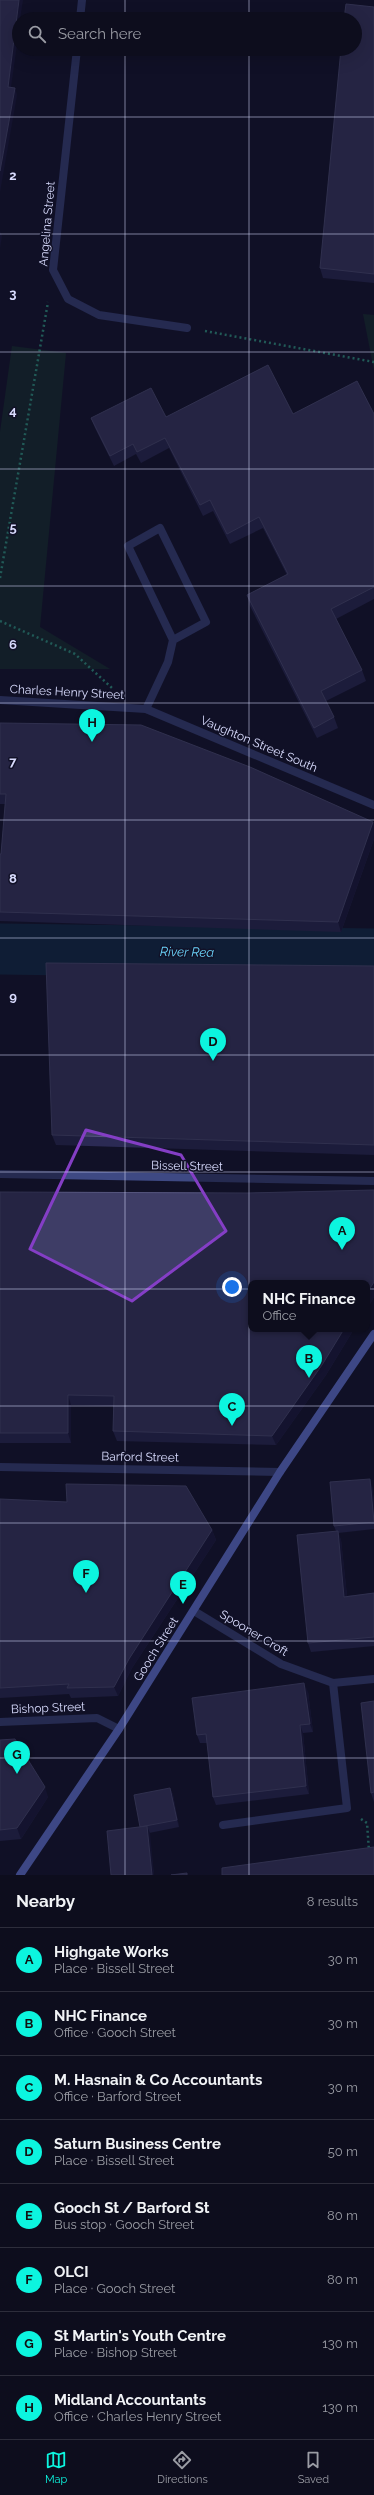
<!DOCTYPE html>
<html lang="en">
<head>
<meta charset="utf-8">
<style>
	:root { --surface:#0d0d1d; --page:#1b1b2a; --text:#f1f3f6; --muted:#9a9ca4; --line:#2d2d3b; --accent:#0cf5df }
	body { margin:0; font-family:Raleway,sans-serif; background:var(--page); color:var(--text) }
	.you { position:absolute; left:232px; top:1287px; width:14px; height:14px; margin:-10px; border:3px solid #fff; border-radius:50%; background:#1a73e8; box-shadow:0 0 0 6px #1a73e833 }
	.badge { display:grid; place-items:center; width:26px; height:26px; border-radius:50%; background:var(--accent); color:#111; font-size:13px; font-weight:700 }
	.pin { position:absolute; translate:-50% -33px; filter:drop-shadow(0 1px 2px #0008) }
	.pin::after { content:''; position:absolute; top:21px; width:14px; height:12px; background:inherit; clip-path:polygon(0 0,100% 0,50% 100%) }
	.popup { position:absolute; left:248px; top:1280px; width:122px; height:52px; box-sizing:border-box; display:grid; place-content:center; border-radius:8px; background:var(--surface); filter:drop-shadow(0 1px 3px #0005); font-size:13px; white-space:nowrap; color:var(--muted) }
	.popup b { font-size:15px; color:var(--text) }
	.popup::after { content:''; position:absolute; left:50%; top:100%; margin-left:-8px; border:8px solid transparent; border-top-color:var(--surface) }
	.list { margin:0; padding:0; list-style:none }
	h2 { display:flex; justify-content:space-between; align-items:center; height:52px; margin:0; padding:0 16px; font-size:17px }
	h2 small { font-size:13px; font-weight:400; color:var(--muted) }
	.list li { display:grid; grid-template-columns:26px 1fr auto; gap:12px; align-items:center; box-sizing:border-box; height:64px; padding:0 16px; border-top:1px solid var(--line) }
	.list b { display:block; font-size:15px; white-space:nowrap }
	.list p { margin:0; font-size:13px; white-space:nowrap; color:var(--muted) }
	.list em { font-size:13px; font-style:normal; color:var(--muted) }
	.icon { flex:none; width:22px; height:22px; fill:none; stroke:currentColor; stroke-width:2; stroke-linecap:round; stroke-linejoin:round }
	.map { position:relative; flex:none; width:374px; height:1875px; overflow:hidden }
	.search { position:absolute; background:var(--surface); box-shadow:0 4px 16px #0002; left:12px; right:12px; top:12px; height:44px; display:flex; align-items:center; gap:10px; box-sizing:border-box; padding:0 14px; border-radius:22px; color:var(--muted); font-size:15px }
	.sheet { height:564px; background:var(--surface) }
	nav { display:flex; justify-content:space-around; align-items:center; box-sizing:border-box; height:56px; border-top:1px solid var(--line); background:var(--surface); font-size:11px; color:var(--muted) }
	nav a { display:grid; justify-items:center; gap:2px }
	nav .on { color:var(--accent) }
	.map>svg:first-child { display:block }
	.green { fill:#14302a }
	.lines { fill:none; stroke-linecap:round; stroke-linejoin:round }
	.river { stroke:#0f2e47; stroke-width:51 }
	.path { stroke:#35b493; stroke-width:2.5; stroke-dasharray:2 3; stroke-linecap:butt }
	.lane { stroke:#3e4983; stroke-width:8 }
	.street { stroke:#3e4983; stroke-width:8 }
	.secondary { stroke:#738af9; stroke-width:8 }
	.wall { fill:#2b2a54 }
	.shaded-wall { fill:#19183a }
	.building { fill:#3e3d66; stroke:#56567e }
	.marked { fill:none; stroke:#843ec5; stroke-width:3; stroke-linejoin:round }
	.grid { fill:none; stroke:#d8dbfd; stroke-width:1; stroke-opacity:0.55 }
	.labels { text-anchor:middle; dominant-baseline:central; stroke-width:3; stroke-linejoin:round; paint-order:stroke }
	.street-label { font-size:12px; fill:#d8dbfd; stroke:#111127 }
	.water-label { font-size:13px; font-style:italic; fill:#6ad3f9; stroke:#111127 }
	.grid-label { font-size:13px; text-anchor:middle; font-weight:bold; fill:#d8dbfd; stroke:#111127; stroke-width:3; stroke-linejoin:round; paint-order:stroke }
</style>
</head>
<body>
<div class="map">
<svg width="374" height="1875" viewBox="0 0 374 1875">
	<rect width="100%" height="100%" fill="#111127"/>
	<g class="green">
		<polygon points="363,314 374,315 374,370"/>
		<polygon points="12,346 66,353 40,627 110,669 0,669 0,432"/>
	</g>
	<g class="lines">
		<polyline class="river" points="0,949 374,954"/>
		<g class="path">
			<polyline points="205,331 374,362"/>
			<polyline points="0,578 48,302"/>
			<polyline points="0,621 75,654 112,688"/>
			<polyline points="361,1819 367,1823 369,1851"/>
		</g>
		<g class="lane">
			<polyline points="146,709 168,662 173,640 128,546 160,528 206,622 173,640"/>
			<polyline points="223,1825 347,1808 333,1683"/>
		</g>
		<g class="street">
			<polyline points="80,19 82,0"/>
			<polyline points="77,49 53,270 68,299 99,315 187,328"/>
			<polyline points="0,700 146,709 374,805"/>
			<polyline points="0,1174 374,1181"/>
			<polyline points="0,1467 280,1472"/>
			<polyline points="194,1611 281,1664 333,1683 374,1679"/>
			<polyline points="0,1722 97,1718 119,1729"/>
		</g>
		<polyline class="secondary" points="20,1875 119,1729 280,1472 374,1334"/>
	</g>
	<g class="wall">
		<polygon points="374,7 374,283 323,278 320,268"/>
		<polygon points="293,414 374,414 374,599 336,619 362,670 366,681 326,701 334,717 338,728 317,738 250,606 247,595 287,575 263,528 230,544 213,511 203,516 169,448 141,463 136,454 114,466 95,428 91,418"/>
		<polygon points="0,723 373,822 374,825 374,839 341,932 0,921 0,854 1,854 5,804 0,804"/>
		<polygon points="374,966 374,1155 56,1145 52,1135"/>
		<polygon points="374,1190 374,1297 367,1309 367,1283 251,1283 251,1329 354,1329 326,1375 276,1445 117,1441 113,1431 113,1406 71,1405 71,1443 0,1443 0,1192 248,1193"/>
		<polygon points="372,1486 374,1502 374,1529 338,1533 341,1540 347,1596 374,1593 374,1646 311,1652 308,1643 336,1531 334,1526"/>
		<polygon points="0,1499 212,1530 216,1540 132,1668 118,1696 71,1698 69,1694 0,1698"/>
		<polygon points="308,1692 313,1732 303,1733 309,1794 216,1805 213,1797 207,1743 200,1743 197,1735"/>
		<polygon points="374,1701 374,1802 371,1793"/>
		<polygon points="0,1740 48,1797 21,1839 0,1841"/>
		<polygon points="170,1788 173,1795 179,1827 149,1833 154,1875 140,1827"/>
	</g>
	<g class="shaded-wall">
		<polygon points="19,0 23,0 20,19 19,19 19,30 10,94 8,87"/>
		<polygon points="15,88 17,95 0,192 0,171"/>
		<polygon points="0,231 2,236 0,248"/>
		<polygon points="373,822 374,825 374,839 341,932 338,922"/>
		<polygon points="374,1282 374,1297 367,1309 367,1293"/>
		<polygon points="344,1329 354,1329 326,1375 276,1445 272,1436"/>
		<polygon points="68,1395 71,1405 71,1443 68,1433"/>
		<polygon points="370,1479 372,1486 374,1502 374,1522"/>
		<polygon points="212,1530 216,1540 132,1668 118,1696 114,1687 129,1659"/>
		<polygon points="338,1531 341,1540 348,1605 344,1597"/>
		<polygon points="304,1683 308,1692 313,1732 310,1724"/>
		<polygon points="300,1725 303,1733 309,1794 306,1786"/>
		<polygon points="45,1787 48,1797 21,1839 17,1828"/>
		<polygon points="170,1788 173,1795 179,1827 177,1820"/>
		<polygon points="147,1826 150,1833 154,1875 152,1875"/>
	</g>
	<g class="building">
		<polygon points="0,0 19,0 8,87 15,88 0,171"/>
		<polygon points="346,4 374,7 374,274 320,268 341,49 355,49 355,19 344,19"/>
		<polygon points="268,365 293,414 357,381 374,414 374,587 331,609 362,670 321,691 334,717 314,728 247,595 288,574 259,517 227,534 210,500 200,505 165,438 137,452 133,444 110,456 91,418 151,388 166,417"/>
		<polygon points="0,723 141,725 250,767 373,822 338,922 0,912 0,854 1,854 6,794 0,794"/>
		<polygon points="46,963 374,966 374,1145 52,1135"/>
		<polygon points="374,1190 374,1282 367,1293 367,1283 251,1283 251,1329 344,1329 322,1365 272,1436 113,1431 114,1396 68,1395 68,1433 0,1433 0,1192 248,1193"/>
		<polygon points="370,1479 374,1522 334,1526 330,1482"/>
		<polygon points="66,1484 186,1486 212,1530 129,1659 114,1687 67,1688 69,1684 0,1688 0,1499 67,1502"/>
		<polygon points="338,1531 344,1597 374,1593 374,1637 308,1643 297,1535"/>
		<polygon points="304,1683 310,1724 300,1725 306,1786 213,1797 206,1734 197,1735 192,1698"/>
		<polygon points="374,1701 374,1792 371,1793 361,1703"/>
		<polygon points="15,1739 45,1787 17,1828 0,1830 0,1740"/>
		<polygon points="170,1788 177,1820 140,1827 134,1795"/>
		<polygon points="147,1826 152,1875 111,1875 107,1831"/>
		<polygon points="374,1847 374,1875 222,1875 222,1868"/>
		<polygon points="187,1873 187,1875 171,1875"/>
	</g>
	<path d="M0 0H374V1875H0ZM86,1130L181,1155L226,1231L132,1301L30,1249Z" fill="#111127" fill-opacity=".55" fill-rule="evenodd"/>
	<path class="marked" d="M86,1130L181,1155L226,1231L132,1301L30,1249Z"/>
	<path class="grid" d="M125,0V19M249,0V19M125,49V1875M249,49V1875M0,117H374M0,234H374M0,352H374M0,469H374M0,586H374M0,703H374M0,820H374M0,938H374M0,1055H374M0,1172H374M0,1289H374M0,1406H374M0,1523H374M0,1641H374M0,1758H374"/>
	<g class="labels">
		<g class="street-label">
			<text transform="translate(47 224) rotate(-85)">Angelina Street</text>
			<text transform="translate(67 692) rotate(3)">Charles Henry Street</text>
			<text transform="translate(259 744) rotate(23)">Vaughton Street South</text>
			<text transform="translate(187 1166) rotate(1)">Bissell Street</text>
			<text transform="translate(140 1457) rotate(1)">Barford Street</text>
			<text transform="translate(254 1633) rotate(31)">Spooner Croft</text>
			<text transform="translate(156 1649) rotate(-58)">Gooch Street</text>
			<text transform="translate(48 1708) rotate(-2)">Bishop Street</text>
		</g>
		<g class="water-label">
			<text transform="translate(187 952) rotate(1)">River Rea</text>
		</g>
	</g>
	<g class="grid-label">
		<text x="13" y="180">2</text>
		<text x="13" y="298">3</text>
		<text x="13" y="415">4</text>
		<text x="13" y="532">5</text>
		<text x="13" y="649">6</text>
		<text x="13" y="766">7</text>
		<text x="13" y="883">8</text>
		<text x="13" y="1001">9</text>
	</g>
</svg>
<div class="you"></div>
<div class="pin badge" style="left:342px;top:1250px">A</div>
<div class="pin badge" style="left:309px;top:1378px">B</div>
<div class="popup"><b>NHC Finance</b>Office</div>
<div class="pin badge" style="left:232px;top:1426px">C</div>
<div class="pin badge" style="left:213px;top:1061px">D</div>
<div class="pin badge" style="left:183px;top:1604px">E</div>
<div class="pin badge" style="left:86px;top:1593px">F</div>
<div class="pin badge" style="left:17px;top:1774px">G</div>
<div class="pin badge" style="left:92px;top:742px">H</div>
<div class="search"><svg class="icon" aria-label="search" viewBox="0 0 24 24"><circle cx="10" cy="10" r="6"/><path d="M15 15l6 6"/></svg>Search here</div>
</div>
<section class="sheet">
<h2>Nearby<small>8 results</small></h2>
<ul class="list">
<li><span class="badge">A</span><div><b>Highgate Works</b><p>Place · Bissell Street</p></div><em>30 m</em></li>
<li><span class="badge">B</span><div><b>NHC Finance</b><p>Office · Gooch Street</p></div><em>30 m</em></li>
<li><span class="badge">C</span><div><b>M. Hasnain &amp; Co Accountants</b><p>Office · Barford Street</p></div><em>30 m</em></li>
<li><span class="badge">D</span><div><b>Saturn Business Centre</b><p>Place · Bissell Street</p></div><em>50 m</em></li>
<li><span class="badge">E</span><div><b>Gooch St / Barford St</b><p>Bus stop · Gooch Street</p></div><em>80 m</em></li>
<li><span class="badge">F</span><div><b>OLCI</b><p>Place · Gooch Street</p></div><em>80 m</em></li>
<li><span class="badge">G</span><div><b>St Martin's Youth Centre</b><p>Place · Bishop Street</p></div><em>130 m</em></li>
<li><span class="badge">H</span><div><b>Midland Accountants</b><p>Office · Charles Henry Street</p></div><em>130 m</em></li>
</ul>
</section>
<nav>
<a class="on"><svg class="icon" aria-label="map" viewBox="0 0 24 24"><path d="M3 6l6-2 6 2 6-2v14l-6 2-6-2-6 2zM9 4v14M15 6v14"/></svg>Map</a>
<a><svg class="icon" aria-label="directions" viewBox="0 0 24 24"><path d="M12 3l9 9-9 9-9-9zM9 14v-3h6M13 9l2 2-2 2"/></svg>Directions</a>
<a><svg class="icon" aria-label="saved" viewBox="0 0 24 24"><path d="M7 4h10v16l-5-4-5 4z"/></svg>Saved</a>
</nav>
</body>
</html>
